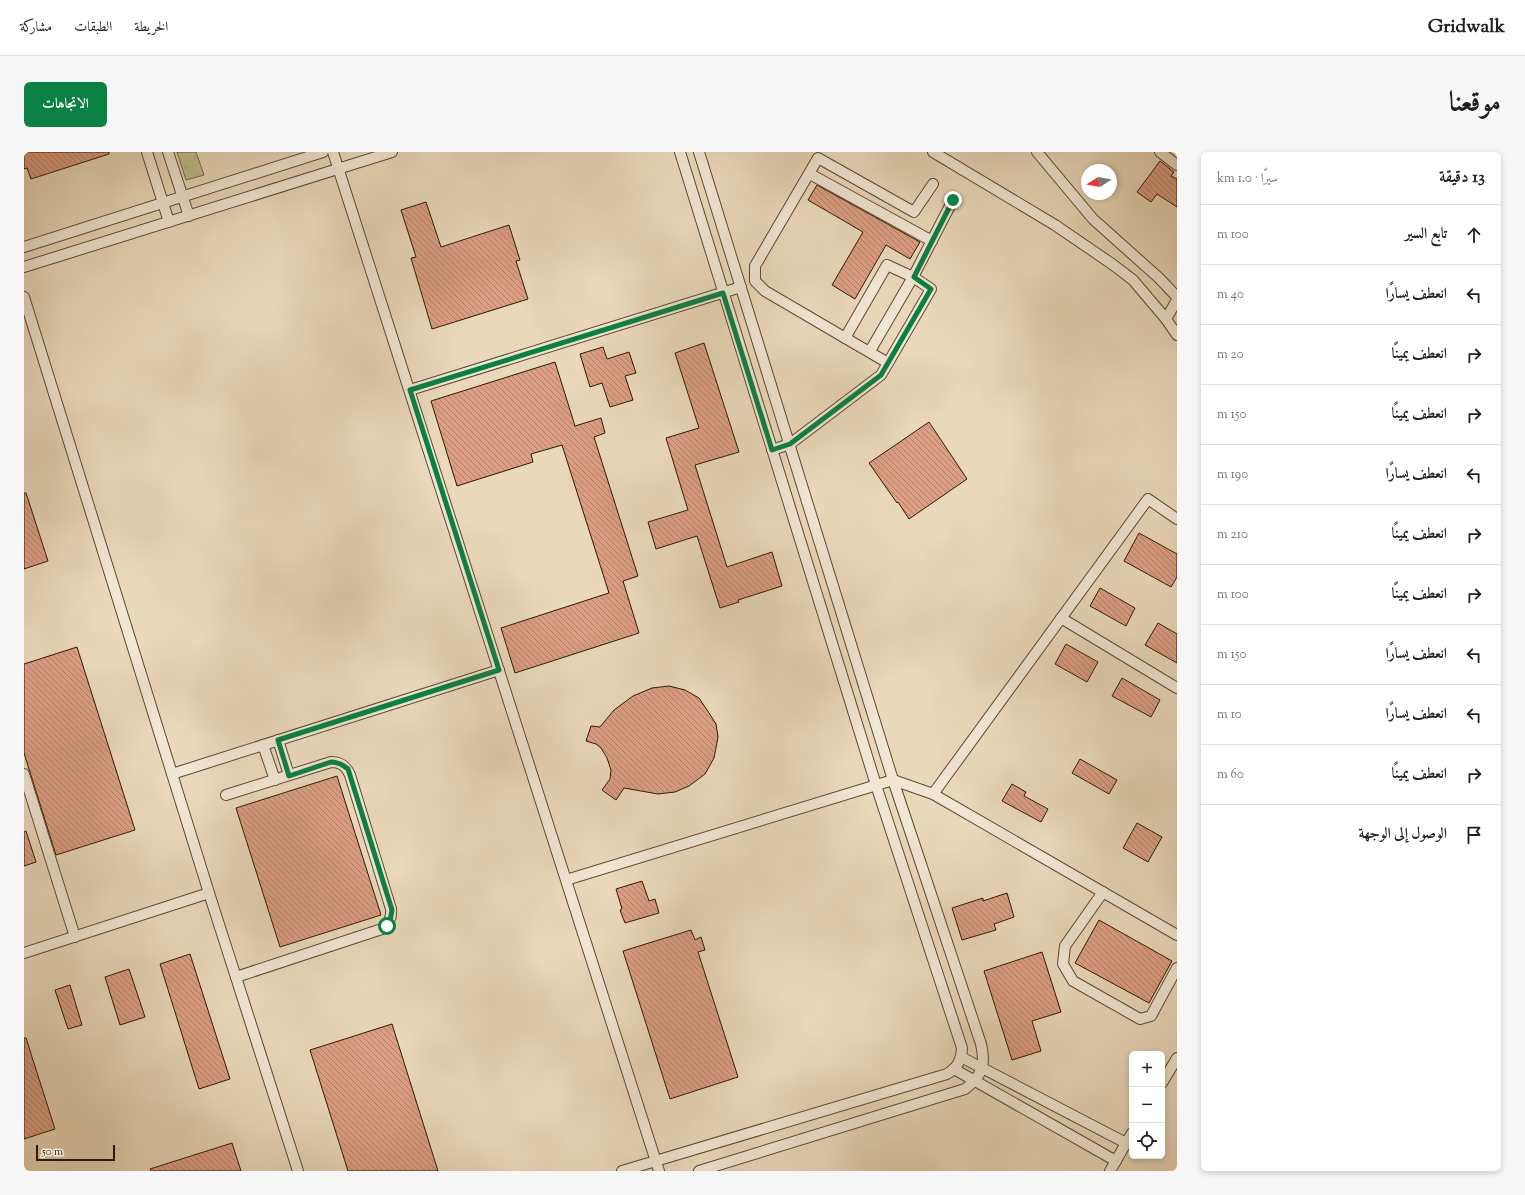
<!DOCTYPE html>
<html lang="ar">
<head>
<meta charset="utf-8">
<style>
	:root { --surface:#fff; --page:#f6f6f6; --text:#202124; --muted:#757577; --line:#e0e0e0; --accent:#0b8043 }
	body { margin:0; font-family:"Sorts Mill Goudy",Amiri,serif; background:var(--page); color:var(--text); direction:rtl }
	.controls { position:absolute; right:12px; bottom:12px; display:grid; overflow:hidden; border-radius:6px; box-shadow:0 2px 6px #0003 }
	.controls button { width:36px; height:36px; display:grid; place-items:center; padding:0; border:0; border-bottom:1px solid var(--line); background:var(--surface); color:var(--text); font:20px sans-serif }
	.compass { position:absolute; left:1057px; top:12px; width:36px; height:36px; border-radius:50%; background:var(--surface); box-shadow:0 2px 6px #0003; rotate:259deg }
	.scale { position:absolute; left:12px; bottom:10px; width:79px; box-sizing:border-box; padding-left:4px; border:2px solid #2d1a04; border-top:0; font-size:11px; line-height:14px; white-space:nowrap; color:#2d1a04; -webkit-text-stroke:3px #f1e6d3; paint-order:stroke }
	.stop { position:absolute; width:12px; height:12px; margin:-9px; border:3px solid #0b8043; border-radius:50%; background:#fff }
	.stop.end { background:#0b8043; border-color:#fff; box-shadow:0 1px 4px #0008 }
	.list { margin:0; padding:0; list-style:none }
	h2 { display:flex; justify-content:space-between; align-items:center; height:52px; margin:0; padding:0 16px; font-size:17px }
	h2 small { font-size:13px; font-weight:400; color:var(--muted) }
	.list li { display:grid; grid-template-columns:26px 1fr auto; gap:12px; align-items:center; box-sizing:border-box; height:60px; padding:0 16px; border-top:1px solid var(--line) }
	.list b { display:block; font-size:15px; white-space:nowrap }
	.list em { font-size:13px; font-style:normal; color:var(--muted) }
	.icon { flex:none; width:22px; height:22px; fill:none; stroke:currentColor; stroke-width:2; stroke-linecap:round; stroke-linejoin:round }
	.map { position:relative; flex:none; width:1153px; height:1019px; overflow:hidden; direction:ltr; border-radius:6px }
	header { display:flex; align-items:center; gap:24px; box-sizing:border-box; height:56px; padding:0 20px; background:var(--surface); border-bottom:1px solid var(--line) }
	header strong { font-size:19px }
	nav { display:flex; gap:22px; margin-inline-start:auto; font-size:14px }
	.intro { display:flex; align-items:center; justify-content:space-between; box-sizing:border-box; height:96px; padding:0 24px }
	h1 { margin:0; font-size:28px }
	.button { padding:10px 18px; border-radius:6px; background:var(--accent); color:#fff; font-size:14px; font-weight:700 }
	main { display:flex; gap:24px; padding:0 24px }
	aside { flex:1; background:var(--surface); border-radius:6px; box-shadow:0 2px 6px #0003 }
	.map>svg:first-child { display:block }
	.grass { fill:url(#grass-tufts); stroke:#766b48 }
	.building { fill:url(#building-back-hatch); stroke:#2d1a04 }
	.lines { fill:none; stroke-linecap:round; stroke-linejoin:round }
	.minor-casing { stroke:#5c4a32; stroke-width:12 }
	.minor { stroke:#f1e6d3; stroke-width:10 }
	.route { stroke:#0b8043; stroke-width:5 }
</style>
</head>
<body>
<header>
<strong>Gridwalk</strong>
<nav><a>الخريطة</a><a>الطبقات</a><a>مشاركة</a></nav>
</header>
<div class="intro"><h1>موقعنا</h1><a class="button">الاتجاهات</a></div>
<main>
<aside>
<h2>13 دقيقة<small>سيرًا · 1.0 km</small></h2>
<ul class="list">
<li><svg class="icon" aria-label="ahead" viewBox="0 0 24 24"><path d="M12 20V5M6 11l6-6 6 6"/></svg><div><b>تابع السير</b></div><em>100 m</em></li>
<li><svg class="icon" aria-label="left" viewBox="0 0 24 24"><path d="M17 20v-9H6M10 6l-5 5 5 5"/></svg><div><b>انعطف يسارًا</b></div><em>40 m</em></li>
<li><svg class="icon" aria-label="right" viewBox="0 0 24 24"><path d="M7 20v-9h11M14 6l5 5-5 5"/></svg><div><b>انعطف يمينًا</b></div><em>20 m</em></li>
<li><svg class="icon" aria-label="right" viewBox="0 0 24 24"><path d="M7 20v-9h11M14 6l5 5-5 5"/></svg><div><b>انعطف يمينًا</b></div><em>150 m</em></li>
<li><svg class="icon" aria-label="left" viewBox="0 0 24 24"><path d="M17 20v-9H6M10 6l-5 5 5 5"/></svg><div><b>انعطف يسارًا</b></div><em>190 m</em></li>
<li><svg class="icon" aria-label="right" viewBox="0 0 24 24"><path d="M7 20v-9h11M14 6l5 5-5 5"/></svg><div><b>انعطف يمينًا</b></div><em>210 m</em></li>
<li><svg class="icon" aria-label="right" viewBox="0 0 24 24"><path d="M7 20v-9h11M14 6l5 5-5 5"/></svg><div><b>انعطف يمينًا</b></div><em>100 m</em></li>
<li><svg class="icon" aria-label="left" viewBox="0 0 24 24"><path d="M17 20v-9H6M10 6l-5 5 5 5"/></svg><div><b>انعطف يسارًا</b></div><em>150 m</em></li>
<li><svg class="icon" aria-label="left" viewBox="0 0 24 24"><path d="M17 20v-9H6M10 6l-5 5 5 5"/></svg><div><b>انعطف يسارًا</b></div><em>10 m</em></li>
<li><svg class="icon" aria-label="right" viewBox="0 0 24 24"><path d="M7 20v-9h11M14 6l5 5-5 5"/></svg><div><b>انعطف يمينًا</b></div><em>60 m</em></li>
<li><svg class="icon" aria-label="arrive" viewBox="0 0 24 24"><path d="M6 21V4h12l-3 4 3 4H6"/></svg><div><b>الوصول إلى الوجهة</b></div></li>
</ul>
</aside>
<div class="map">
<svg width="1153" height="1019" viewBox="0 0 1153 1019">
	<defs>
		<pattern id="grass-tufts" width="24" height="20" patternUnits="userSpaceOnUse"><rect width="24" height="20" fill="#bebc8b"/><path d="M3 7l-1-3M5 7V3M7 7l1-3M15 17l-1-3M17 17v-4M19 17l1-3" fill="none" stroke="#a4a176"/></pattern>
		<pattern id="building-back-hatch" width="6" height="6" patternUnits="userSpaceOnUse"><rect width="6" height="6" fill="#dc9e84"/><path d="M-1 5l2 2M0 0l6 6M5-1l2 2" fill="none" stroke="#b3806a"/></pattern>
	</defs>
	<rect width="100%" height="100%" fill="#ead8bb"/>
	<filter id="stains"><feTurbulence type="fractalNoise" baseFrequency=".005" numOctaves="4"/><feColorMatrix values="0 0 0 0 .2 0 0 0 0 .09 0 0 0 0 .02 0 0 0 .5 -.17"/></filter>
	<radialGradient id="worn" r=".72"><stop offset=".6" stop-color="#630" stop-opacity="0"/><stop offset="1" stop-color="#630" stop-opacity=".3"/></radialGradient>
	<polygon class="grass" points="153,0 172,0 180,23 162,28"/>
	<g class="building">
		<polygon points="0,0 85,0 85,2 7,27 3,16 0,17"/>
		<polygon points="1136,9 1150,20 1147,24 1153,27 1153,55 1133,42 1127,50 1113,40"/>
		<polygon points="793,33 896,90 886,107 862,93 831,147 808,133 839,80 784,48"/>
		<polygon points="402,50 417,95 485,73 496,108 492,109 504,147 408,177 387,106 392,105 377,58"/>
		<polygon points="680,191 715,300 671,313 703,415 748,400 758,434 714,448 715,450 696,456 673,384 632,397 624,370 664,358 642,286 675,276 651,201"/>
		<polygon points="579,195 583,207 605,200 612,221 601,224 609,248 586,255 578,231 566,235 556,202"/>
		<polygon points="531,210 551,274 577,266 581,281 570,285 614,424 599,429 615,481 491,521 477,476 585,441 538,293 507,302 509,310 433,334 407,249"/>
		<polygon points="905,270 943,327 885,367 874,350 873,351 845,311"/>
		<polygon points="0,341 2,341 24,409 0,417"/>
		<polygon points="1115,381 1153,402 1153,425 1147,435 1100,409"/>
		<polygon points="1076,436 1111,456 1102,474 1066,454"/>
		<polygon points="1134,471 1153,482 1153,511 1121,493"/>
		<polygon points="1042,492 1074,510 1063,530 1031,512"/>
		<polygon points="53,495 111,678 32,703 0,601 0,512"/>
		<polygon points="1098,526 1136,548 1127,565 1088,544"/>
		<polygon points="645,534 661,538 675,546 685,561 692,572 694,585 690,606 681,622 665,634 651,640 634,642 600,636 592,648 578,638 586,627 587,618 583,606 577,596 572,592 562,589 567,574 576,575 590,558 609,544 628,536"/>
		<polygon points="1056,607 1093,628 1085,642 1048,621"/>
		<polygon points="313,624 357,763 256,795 212,656"/>
		<polygon points="988,632 1002,640 1000,644 1024,657 1017,670 978,649"/>
		<polygon points="1113,671 1138,685 1124,710 1099,696"/>
		<polygon points="2,679 12,710 0,714 0,680"/>
		<polygon points="618,729 625,749 631,747 635,761 601,771 596,758 598,757 592,737"/>
		<polygon points="983,741 990,765 970,772 972,778 938,788 928,756 959,746 959,749"/>
		<polygon points="1075,768 1148,809 1125,851 1051,811"/>
		<polygon points="667,778 671,788 677,785 681,798 674,800 714,925 646,947 599,799"/>
		<polygon points="1018,800 1037,860 1008,869 1017,899 988,908 960,819"/>
		<polygon points="166,802 206,927 175,937 136,812"/>
		<polygon points="105,817 121,865 96,873 81,825"/>
		<polygon points="46,833 58,873 44,877 31,838"/>
		<polygon points="368,872 414,1019 324,1019 286,898"/>
		<polygon points="0,886 2,886 31,977 0,987"/>
		<polygon points="208,991 217,1019 127,1019 126,1017"/>
	</g>
	<g class="lines">
		<g class="minor-casing">
			<g id="minor">
				<polyline points="123,0 145,70"/>
				<polyline points="144,0 165,64"/>
				<polyline points="309,0 635,1019"/>
				<polyline points="909,0 1031,73 1088,112 1109,128 1142,167 1153,183"/>
				<polyline points="1013,0 1069,67 1135,126 1153,145"/>
				<polyline points="1136,0 1153,13"/>
				<polyline points="786,22 908,89"/>
				<polyline points="0,95 299,0"/>
				<polyline points="0,115 368,0"/>
				<polyline points="0,145 185,741 274,1019"/>
				<polyline points="1142,167 1153,148"/>
				<polyline points="846,199 889,125 929,48"/>
				<polyline points="864,211 741,139 731,129 731,114 794,6 890,60 909,32"/>
				<polyline points="386,238 717,135"/>
				<polyline points="748,298 766,292 857,223 907,137 889,125 863,113 821,186"/>
				<polyline points="1037,466 1153,536"/>
				<polyline points="254,588 265,623"/>
				<polyline points="239,593 251,628"/>
				<polyline points="0,622 51,785"/>
				<polyline points="148,622 475,518"/>
				<polyline points="909,642 1124,347 1153,367"/>
				<path d="M202,643L307,610C317,610 322,614 326,623L367,757C368,766 365,772 358,777L212,825"/>
				<polyline points="542,728 869,628 909,642 1153,783"/>
				<polyline points="1079,740 1041,794 1039,812 1049,829 1116,867 1127,864 1153,816"/>
				<polyline points="0,801 185,741"/>
				<polyline points="937,905 1102,991"/>
				<polyline points="930,917 1092,1009"/>
				<polyline points="1138,931 1153,906"/>
				<path d="M598,1019L923,922C934,915 937,909 938,896L852,633L656,0"/>
				<path d="M675,1019L941,937C958,924 962,913 957,892L869,628L675,0"/>
				<polyline points="1086,1019 1108,981"/>
			</g>
		</g>
		<use href="#minor" class="minor"/>
	</g>
	<g class="lines">
		<path class="route" d="M363,774L366,769L368,758L324,617C318,612 314,610 307,610L265,624L254,588L475,518L386,238L699,141L748,298L766,292L857,223L907,137L890,125L929,48"/>
	</g>
	<rect width="100%" height="100%" filter="url(#stains)"/>
	<rect width="100%" height="100%" fill="url(#worn)"/>
</svg>
<div class="controls">
<button>+</button>
<button>−</button>
<button><svg class="icon" aria-label="locate" viewBox="0 0 24 24"><circle cx="12" cy="12" r="6"/><path d="M12 2v4M12 18v4M2 12h4M18 12h4"/></svg></button>
</div>
<svg class="compass" viewBox="-18 -18 36 36"><path d="M0-13l5 13h-10z" fill="#e53935"/><path d="M0 13l5-13h-10z" fill="#757577"/></svg>
<div class="scale">50 m</div>
<div class="stop" style="left:363px;top:774px"></div>
<div class="stop end" style="left:929px;top:48px"></div>
</div>
</main>
</body>
</html>
